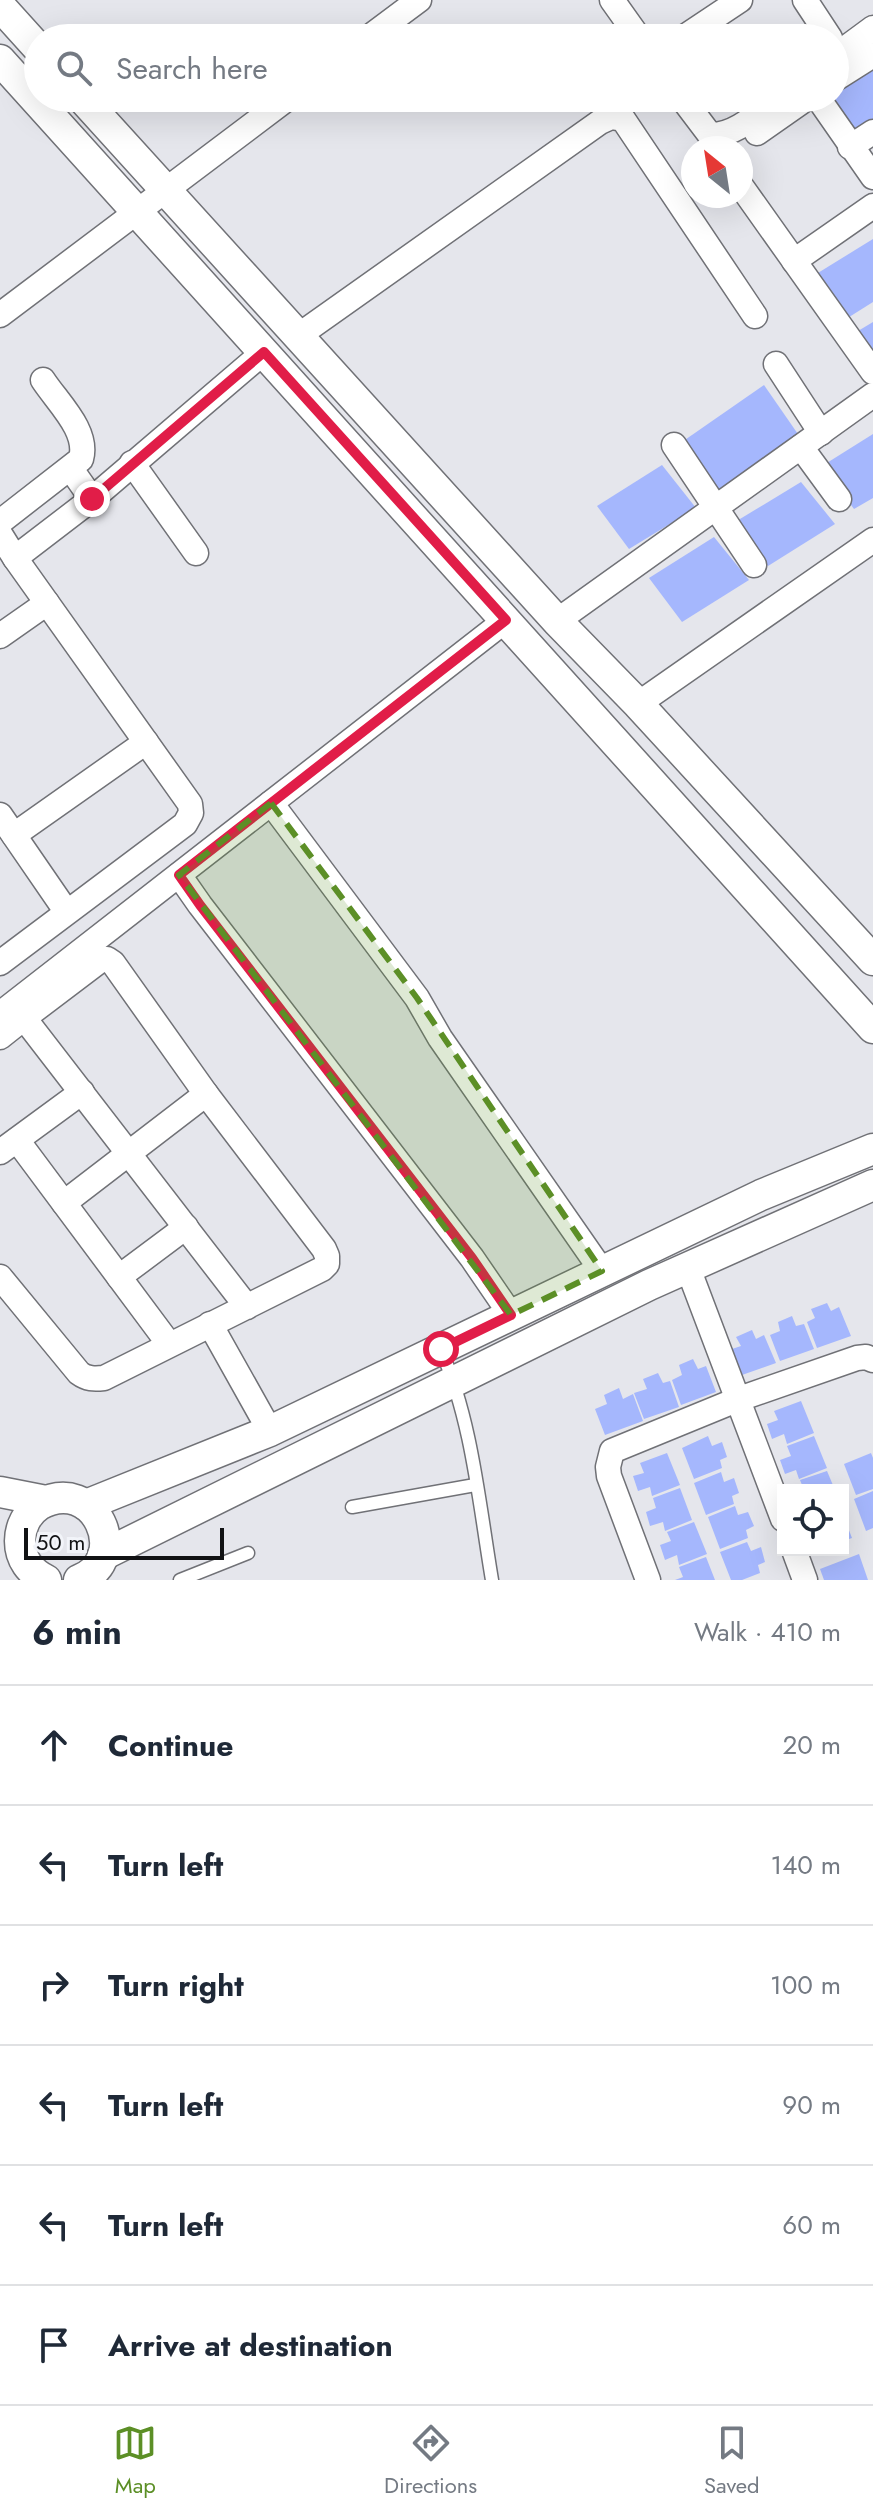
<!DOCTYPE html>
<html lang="en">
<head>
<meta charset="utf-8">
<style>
	:root { --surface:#fff; --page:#f6f6f7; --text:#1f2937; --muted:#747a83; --line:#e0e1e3; --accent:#5c8f26 }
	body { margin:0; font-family:Jost,sans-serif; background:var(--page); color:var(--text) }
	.controls { position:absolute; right:24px; bottom:24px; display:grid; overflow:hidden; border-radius:0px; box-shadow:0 8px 32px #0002 }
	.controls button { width:72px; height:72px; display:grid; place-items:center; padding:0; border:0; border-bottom:2px solid var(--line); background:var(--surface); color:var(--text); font:40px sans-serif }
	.compass { position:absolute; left:681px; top:136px; width:72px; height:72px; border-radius:50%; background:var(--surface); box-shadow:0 8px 32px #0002; rotate:330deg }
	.scale { position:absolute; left:24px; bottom:20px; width:200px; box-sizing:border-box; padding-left:8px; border:4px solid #111214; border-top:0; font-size:22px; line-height:28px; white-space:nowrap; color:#111214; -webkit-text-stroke:6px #f2f4f9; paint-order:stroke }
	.stop { position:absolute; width:24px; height:24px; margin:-18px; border:6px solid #e11d48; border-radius:50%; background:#fff }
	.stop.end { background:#e11d48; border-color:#fff; box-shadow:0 2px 8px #0008 }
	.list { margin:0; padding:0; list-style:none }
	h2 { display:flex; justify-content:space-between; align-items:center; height:104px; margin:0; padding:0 32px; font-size:34px }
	h2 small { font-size:26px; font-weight:400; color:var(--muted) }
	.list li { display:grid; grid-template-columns:52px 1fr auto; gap:24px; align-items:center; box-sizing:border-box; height:120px; padding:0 32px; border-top:2px solid var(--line) }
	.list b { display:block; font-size:30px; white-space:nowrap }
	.list em { font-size:26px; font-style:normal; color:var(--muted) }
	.icon { flex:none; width:44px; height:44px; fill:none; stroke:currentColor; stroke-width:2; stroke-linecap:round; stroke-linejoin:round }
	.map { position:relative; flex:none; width:873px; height:1580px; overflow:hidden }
	.search { position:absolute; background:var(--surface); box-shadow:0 8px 32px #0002; left:24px; right:24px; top:24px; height:88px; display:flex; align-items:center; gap:20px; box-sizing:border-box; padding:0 28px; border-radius:44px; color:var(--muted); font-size:30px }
	.sheet { height:824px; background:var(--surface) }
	nav { display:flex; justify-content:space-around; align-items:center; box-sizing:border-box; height:112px; border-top:2px solid var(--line); background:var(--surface); font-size:22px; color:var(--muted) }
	nav a { display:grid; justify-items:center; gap:4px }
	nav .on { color:var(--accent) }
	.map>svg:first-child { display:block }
	.building { fill:#a5b7fd }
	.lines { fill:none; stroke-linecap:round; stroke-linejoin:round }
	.service-casing { stroke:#707176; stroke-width:15 }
	.minor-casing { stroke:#707176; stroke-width:27 }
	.tertiary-casing { stroke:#707176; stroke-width:33 }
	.service { stroke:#fff; stroke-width:12 }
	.minor { stroke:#fff; stroke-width:24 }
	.tertiary { stroke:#fff; stroke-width:30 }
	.route { stroke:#e11d48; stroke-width:10 }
	.marked { fill:#5c8f26; fill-opacity:0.2; stroke:#5c8f26; stroke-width:6; stroke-dasharray:16 10; stroke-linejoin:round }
</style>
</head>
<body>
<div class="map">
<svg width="873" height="1580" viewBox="0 0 873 1580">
	<rect width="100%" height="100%" fill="#e5e6ec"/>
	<g class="building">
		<polygon points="873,62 873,126 854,137 824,98 835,98 835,86"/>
		<polygon points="873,239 873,302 846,319 813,276"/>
		<polygon points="873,322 873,360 853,334"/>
		<polygon points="764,385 800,437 716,497 679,444"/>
		<polygon points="873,434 873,498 854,509 822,466"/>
		<polygon points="662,465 696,508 629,549 597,506"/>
		<polygon points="801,482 835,524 768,566 735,522"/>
		<polygon points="714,537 749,580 682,622 649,578"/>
		<polygon points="827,1303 831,1311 839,1307 851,1336 817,1348 807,1322 815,1318 811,1309"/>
		<polygon points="792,1316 796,1326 804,1324 814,1349 780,1361 770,1335 780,1331 778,1322"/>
		<polygon points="752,1330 756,1339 764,1335 776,1363 742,1375 732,1349 741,1346 736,1337"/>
		<polygon points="693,1359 698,1369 706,1366 716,1392 681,1405 672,1380 682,1375 679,1365"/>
		<polygon points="658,1373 663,1383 670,1381 679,1407 644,1419 634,1393 647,1389 643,1379"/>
		<polygon points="619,1388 623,1399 633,1394 643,1421 605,1435 595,1409 607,1404 604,1395"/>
		<polygon points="801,1401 814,1433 787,1444 784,1434 772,1439 767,1424 778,1420 774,1411"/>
		<polygon points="708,1436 712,1446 722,1442 727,1457 720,1460 722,1468 694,1479 682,1448"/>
		<polygon points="814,1436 827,1468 799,1479 796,1470 785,1474 780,1460 791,1456 787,1446"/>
		<polygon points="667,1453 680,1485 652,1496 650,1487 638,1491 633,1476 644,1473 640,1463"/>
		<polygon points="871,1453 873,1458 873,1489 856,1495 844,1464"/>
		<polygon points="827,1471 835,1490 804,1490 800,1480"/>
		<polygon points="721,1472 724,1482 734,1478 739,1493 732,1496 734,1504 706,1515 694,1483"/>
		<polygon points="680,1488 692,1520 665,1531 663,1522 650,1526 646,1512 656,1508 653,1498"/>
		<polygon points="873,1491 873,1528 866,1531 854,1499"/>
		<polygon points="735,1506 738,1515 748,1512 754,1526 746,1530 748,1538 720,1549 708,1517"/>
		<polygon points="843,1515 852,1538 843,1541"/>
		<polygon points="694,1522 707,1554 679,1565 677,1555 665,1560 660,1545 671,1541 667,1532"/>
		<polygon points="747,1542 751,1551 761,1547 765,1562 758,1565 760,1573 742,1580 731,1580 720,1552"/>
		<polygon points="859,1554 868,1580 824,1580 820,1569"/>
		<polygon points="706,1557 715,1580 675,1580 683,1577 679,1567"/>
	</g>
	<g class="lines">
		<g class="service-casing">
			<g id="service">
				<path d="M441,1350C472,1421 479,1503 492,1580"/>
				<polyline points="352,1507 475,1485"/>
				<polyline points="180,1580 248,1553"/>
			</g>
		</g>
		<g class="minor-casing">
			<g id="minor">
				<polyline points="612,0 639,38"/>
				<polyline points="805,0 830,38"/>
				<polyline points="368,38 419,0"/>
				<polyline points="683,38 740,0"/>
				<polyline points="835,56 873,28"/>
				<polyline points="835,79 873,55"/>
				<path d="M682,98L710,135C736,136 758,113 778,98"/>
				<polyline points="818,98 873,177"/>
				<polyline points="757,133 807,98"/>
				<polyline points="850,147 873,132"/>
				<polyline points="741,186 873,372"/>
				<polyline points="794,261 873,206"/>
				<polyline points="0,315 288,98"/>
				<polyline points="298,336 600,122 611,117 623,119 755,316"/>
				<polyline points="776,364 821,433"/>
				<polyline points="674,445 754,565"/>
				<polyline points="801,447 839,499"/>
				<polyline points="132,463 196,553"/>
				<polyline points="71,469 92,499 264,352"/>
				<path d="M0,522L81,459C89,431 58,403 43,380"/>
				<polyline points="0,534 15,558 190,804 191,813 185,824 0,963"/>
				<polyline points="15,558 92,499"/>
				<polyline points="557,621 873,395"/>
				<polyline points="0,636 47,603"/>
				<polyline points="638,704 873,540"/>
				<polyline points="271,803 417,998 440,1038 602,1271"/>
				<polyline points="0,815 66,911"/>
				<polyline points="14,835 146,742"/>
				<polyline points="179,875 200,905 472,1258 511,1315"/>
				<polyline points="0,1014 506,620"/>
				<polyline points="0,1037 24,1018 15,1006"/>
				<polyline points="17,1140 169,1344"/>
				<polyline points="0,1152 82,1092"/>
				<polyline points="64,1203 206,1094"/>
				<polyline points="688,1268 783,1519"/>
				<path d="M0,1277L79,1373C87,1379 94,1379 104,1378L322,1269L327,1264V1256L324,1249L206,1094L113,963L107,959H102L24,1018L247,1307"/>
				<polyline points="119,1277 186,1227"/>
				<polyline points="210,1324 270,1431"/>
				<polyline points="794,1550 805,1580"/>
				<polyline points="648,1580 609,1476 608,1467 612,1451 739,1399 857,1358 866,1357 873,1360"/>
			</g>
		</g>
		<g class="tertiary-casing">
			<g id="tertiary">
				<polyline points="0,6 38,48"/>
				<polyline points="0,60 873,1028"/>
				<polyline points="82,98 557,621 638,704 873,960"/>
				<polyline points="0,1492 46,1501"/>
				<polyline points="86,1505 270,1431 761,1195 873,1149"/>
				<polyline points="103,1555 649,1285 873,1185"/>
				<path d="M46,1580C30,1572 20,1559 20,1541C20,1527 27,1513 39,1505C95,1473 133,1559 79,1580"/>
			</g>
		</g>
		<use href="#service" class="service"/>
		<use href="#minor" class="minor"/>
		<use href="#tertiary" class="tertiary"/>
	</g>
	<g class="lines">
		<polyline class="route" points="92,499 264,352 506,620 179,875 200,905 472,1258 511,1315 441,1349"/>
	</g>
	<path class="marked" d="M271,803L417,998L602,1271L511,1315L179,875Z"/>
</svg>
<div class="controls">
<button><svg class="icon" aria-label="locate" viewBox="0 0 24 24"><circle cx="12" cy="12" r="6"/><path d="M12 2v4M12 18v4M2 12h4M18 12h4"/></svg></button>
</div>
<svg class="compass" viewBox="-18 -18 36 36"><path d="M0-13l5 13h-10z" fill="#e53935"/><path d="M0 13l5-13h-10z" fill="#747a83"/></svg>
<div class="scale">50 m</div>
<div class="stop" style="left:441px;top:1349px"></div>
<div class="stop end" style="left:92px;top:499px"></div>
<div class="search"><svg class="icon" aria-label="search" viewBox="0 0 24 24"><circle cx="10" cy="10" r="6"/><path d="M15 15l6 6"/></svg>Search here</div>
</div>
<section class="sheet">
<h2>6 min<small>Walk · 410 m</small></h2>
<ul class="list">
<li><svg class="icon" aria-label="ahead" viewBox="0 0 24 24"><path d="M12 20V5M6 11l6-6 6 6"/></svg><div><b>Continue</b></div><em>20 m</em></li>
<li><svg class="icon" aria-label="left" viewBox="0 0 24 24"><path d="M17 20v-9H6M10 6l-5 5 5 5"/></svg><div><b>Turn left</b></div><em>140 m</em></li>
<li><svg class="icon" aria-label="right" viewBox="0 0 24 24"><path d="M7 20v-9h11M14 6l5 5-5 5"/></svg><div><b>Turn right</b></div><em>100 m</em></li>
<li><svg class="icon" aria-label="left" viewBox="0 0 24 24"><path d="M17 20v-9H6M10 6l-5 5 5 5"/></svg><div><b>Turn left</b></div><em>90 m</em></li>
<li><svg class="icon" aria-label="left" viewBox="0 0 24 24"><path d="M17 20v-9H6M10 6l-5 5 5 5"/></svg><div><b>Turn left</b></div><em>60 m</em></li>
<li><svg class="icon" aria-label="arrive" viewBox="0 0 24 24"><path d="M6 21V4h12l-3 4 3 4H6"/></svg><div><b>Arrive at destination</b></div></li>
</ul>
</section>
<nav>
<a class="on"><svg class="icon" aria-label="map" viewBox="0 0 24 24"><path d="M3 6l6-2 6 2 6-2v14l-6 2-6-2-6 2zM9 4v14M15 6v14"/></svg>Map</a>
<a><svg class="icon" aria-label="directions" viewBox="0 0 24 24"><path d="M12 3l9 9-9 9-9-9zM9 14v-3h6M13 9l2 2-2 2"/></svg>Directions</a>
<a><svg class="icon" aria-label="saved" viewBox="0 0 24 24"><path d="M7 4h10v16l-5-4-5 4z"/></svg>Saved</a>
</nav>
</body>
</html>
